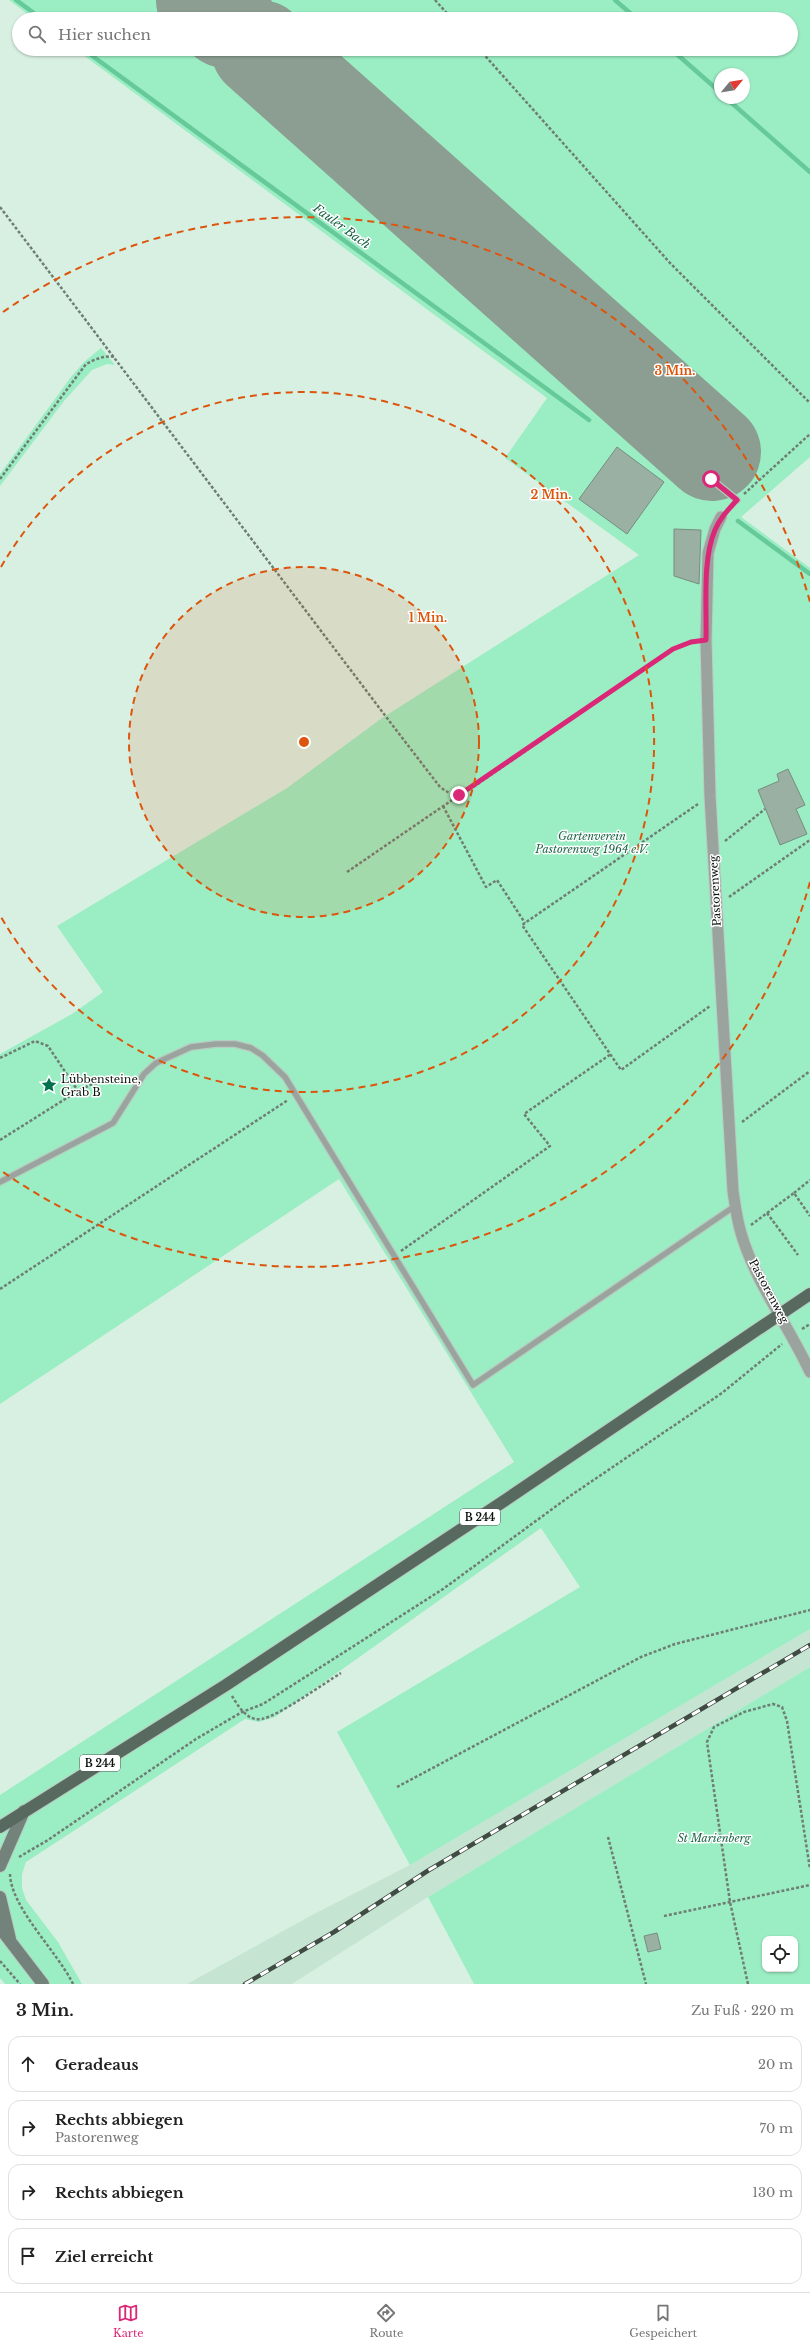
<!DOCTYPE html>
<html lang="de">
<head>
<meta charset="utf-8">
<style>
	:root { --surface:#fff; --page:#f2f2f2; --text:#222; --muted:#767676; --line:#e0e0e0; --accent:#db2777 }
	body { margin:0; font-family:"Libre Baskerville",serif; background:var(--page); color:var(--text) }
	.controls { position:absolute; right:12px; bottom:12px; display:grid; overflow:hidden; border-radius:8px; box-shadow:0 1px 3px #0004 }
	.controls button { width:36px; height:36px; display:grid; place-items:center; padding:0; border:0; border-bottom:1px solid var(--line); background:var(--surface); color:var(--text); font:20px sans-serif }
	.compass { position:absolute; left:714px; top:68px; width:36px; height:36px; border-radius:50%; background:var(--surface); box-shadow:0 1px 3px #0004; rotate:60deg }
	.stop { position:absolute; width:12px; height:12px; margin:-9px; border:3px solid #db2777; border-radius:50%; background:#fff }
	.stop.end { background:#db2777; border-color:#fff; box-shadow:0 1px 4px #0008 }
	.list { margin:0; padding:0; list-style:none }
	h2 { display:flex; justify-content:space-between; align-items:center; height:52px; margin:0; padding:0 16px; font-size:17px }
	h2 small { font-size:13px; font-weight:400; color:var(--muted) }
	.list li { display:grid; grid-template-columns:26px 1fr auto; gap:12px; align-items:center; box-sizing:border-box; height:56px; margin:0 8px 8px; padding:0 8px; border:1px solid var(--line); border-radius:12px }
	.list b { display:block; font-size:15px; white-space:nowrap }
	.list p { margin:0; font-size:13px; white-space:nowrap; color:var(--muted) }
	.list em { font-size:13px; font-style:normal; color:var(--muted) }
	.icon { flex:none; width:22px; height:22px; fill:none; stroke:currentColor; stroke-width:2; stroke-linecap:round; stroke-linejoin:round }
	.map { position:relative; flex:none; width:810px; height:1984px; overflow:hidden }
	.search { position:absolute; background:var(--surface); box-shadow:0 1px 3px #0004; left:12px; right:12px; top:12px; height:44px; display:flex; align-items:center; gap:10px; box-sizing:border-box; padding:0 14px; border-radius:22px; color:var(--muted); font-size:15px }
	.sheet { height:308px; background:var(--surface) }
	nav { display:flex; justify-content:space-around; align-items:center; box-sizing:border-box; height:56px; border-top:1px solid var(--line); background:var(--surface); font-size:11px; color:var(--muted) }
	nav a { display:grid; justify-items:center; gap:2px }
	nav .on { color:var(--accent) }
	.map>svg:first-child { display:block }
	.built { fill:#c5e4d2 }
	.green { fill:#9bedc3; fill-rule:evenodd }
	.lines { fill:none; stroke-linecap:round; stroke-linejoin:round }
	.stream { stroke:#66c99a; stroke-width:4.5 }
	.runway { stroke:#8c9e92; stroke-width:98 }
	.building { fill:#99b0a3; stroke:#778d80 }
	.service-casing { stroke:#b7ccc0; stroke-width:8 }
	.minor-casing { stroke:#b7ccc0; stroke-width:13 }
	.secondary-casing { stroke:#b7ccc0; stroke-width:14 }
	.primary-casing { stroke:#b7ccc0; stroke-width:14 }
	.path { stroke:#6e7e75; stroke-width:2.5; stroke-dasharray:3 2; stroke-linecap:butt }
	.service { stroke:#9aa39e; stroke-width:5.5 }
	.minor { stroke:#9aa39e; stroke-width:11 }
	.secondary { stroke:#73827a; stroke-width:12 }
	.primary { stroke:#586a60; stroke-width:12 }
	.rail-casing { stroke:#3f4b43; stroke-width:4.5 }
	.rail { stroke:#fff; stroke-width:3; stroke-dasharray:9; stroke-linecap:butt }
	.route { stroke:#db2777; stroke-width:5 }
	.ring { fill:none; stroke:#dd550c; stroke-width:2; stroke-dasharray:7 5 }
	.labels { text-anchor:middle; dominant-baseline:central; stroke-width:3; stroke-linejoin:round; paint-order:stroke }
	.shield { fill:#fff; stroke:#535855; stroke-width:1 }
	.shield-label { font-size:10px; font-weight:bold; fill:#09110c }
	.park-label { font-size:11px; font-style:italic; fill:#1d6647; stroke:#fff }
	.street-label { font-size:11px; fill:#09110c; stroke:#fff }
	.poi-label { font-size:11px; fill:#09110c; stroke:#fff; text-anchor:start }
	.water-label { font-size:12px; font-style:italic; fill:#125f40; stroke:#fff }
	.centre { fill:#dd550c; stroke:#fff; stroke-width:2 }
	.ring-label { font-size:12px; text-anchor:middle; font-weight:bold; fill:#dd550c; stroke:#fff; stroke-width:3; stroke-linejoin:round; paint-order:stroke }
</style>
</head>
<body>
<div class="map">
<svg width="810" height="1984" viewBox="0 0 810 1984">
	<rect width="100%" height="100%" fill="#d8f0e2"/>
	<polygon class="built" points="810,1629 810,1667 428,1897 292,1984 187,1984 314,1914 410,1865"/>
	<g class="green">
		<path d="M9,0H810V457L741,517L810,568V1629L410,1865L337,1732L580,1587L541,1528L275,1717L259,1722L245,1719L26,1862L22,1874V1888L26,1900L58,1942L82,1984H5L0,1978V1795L514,1462L339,1179L0,1404V1054L72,1014L103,992L57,926L287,788L382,718L639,555L505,458L547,398L75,49H791V19H34ZM720,74H744V98H720Z"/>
		<polygon points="101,348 115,365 107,364 92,370 64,401 0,486 0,474 71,377 84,362"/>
		<path d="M810,1667V1984H474L428,1897ZM765,1939H795V1969H765Z"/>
	</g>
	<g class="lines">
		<g class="stream">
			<polyline points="16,0 42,19"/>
			<polyline points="615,0 637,19"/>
			<polyline points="83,49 589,420"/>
			<polyline points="671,49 720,92"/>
			<polyline points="726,98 810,172"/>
			<polyline points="738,521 810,574"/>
		</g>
		<g class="runway">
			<polyline points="205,0 226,19"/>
			<polyline points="260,49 712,452"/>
		</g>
	</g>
	<g class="building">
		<polygon points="617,447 664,482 627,534 579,499"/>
		<polygon points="674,529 701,530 699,584 674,576"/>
		<polygon points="788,769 805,805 796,809 807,834 780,845 758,790 779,781 777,774"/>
		<polygon points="657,1933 661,1949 648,1952 644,1936"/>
	</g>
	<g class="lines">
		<g class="service-casing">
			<g id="service">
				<polyline points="711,479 737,500"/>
				<polyline points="0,1182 113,1123 144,1074 156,1063 191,1047 216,1044 235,1044 251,1048 262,1055 285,1077 473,1385 735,1206"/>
			</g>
		</g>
		<g class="minor-casing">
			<path id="minor" d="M721,517L715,529L708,553L706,640L710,796L733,1191C735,1205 737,1220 741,1233C755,1282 789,1326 810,1372"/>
		</g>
		<g class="secondary-casing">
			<g id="secondary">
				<polyline points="0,1866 24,1811"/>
				<polyline points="0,1897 10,1939"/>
				<polyline points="0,1928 43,1984"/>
			</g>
		</g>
		<g class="primary-casing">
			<polyline id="primary" points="0,1827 226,1685 504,1501 810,1294"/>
		</g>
		<g class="path">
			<polyline points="435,0 452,19"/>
			<polyline points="479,49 670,263 810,403"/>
			<path d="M0,207L390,722L440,787C451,795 457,797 469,790L673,649L694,642"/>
			<path d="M0,479L86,364C96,359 104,355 116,357"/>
			<polyline points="744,494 810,434"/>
			<polyline points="698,804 522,925 621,1070 710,1006"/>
			<polyline points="443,806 486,887 497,880 525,923"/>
			<polyline points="725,841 765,809"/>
			<polyline points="347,872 458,796"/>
			<polyline points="729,897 810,840"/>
			<polyline points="0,1058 35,1041 48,1046 78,1091"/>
			<polyline points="742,1122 810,1071"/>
			<polyline points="0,1140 78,1091 90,1085 130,1077"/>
			<polyline points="794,1193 810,1180"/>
			<polyline points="767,1213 798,1255"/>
			<polyline points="751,1225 794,1193 810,1216"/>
			<polyline points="401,1251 550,1146 524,1114 611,1054"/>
			<polyline points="0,1289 288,1100"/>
			<polyline points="802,1329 810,1324"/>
			<path d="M232,1696C238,1706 248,1722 262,1719C280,1715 323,1684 341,1673"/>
			<polyline points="397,1787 641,1657 675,1644 810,1610"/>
			<polyline points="608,1837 646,1984"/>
			<polyline points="19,1857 48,1840 196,1739 242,1712 263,1704 443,1589 570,1496 722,1393 782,1344"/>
			<path d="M10,1874C11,1908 57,1951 73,1984"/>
			<polyline points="664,1916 810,1885"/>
			<polyline points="0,1961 20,1984"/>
			<polyline points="748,1984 730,1902 707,1742 714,1727 744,1712 773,1704 782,1707 787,1721 810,1869"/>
		</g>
		<use href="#service" class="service"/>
		<use href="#minor" class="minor"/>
		<use href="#secondary" class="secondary"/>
		<use href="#primary" class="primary"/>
		<g class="rail-casing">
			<polyline id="rail" points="245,1984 334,1932 429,1870 810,1645"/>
		</g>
		<use href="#rail" class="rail"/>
	</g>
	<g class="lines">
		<path class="route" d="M459,795L673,649L691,642L706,640C707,607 702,560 715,530C720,518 728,510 737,500L711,479"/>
	</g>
	<circle cx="304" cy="742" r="175" fill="#dd550c" fill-opacity=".12"/>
	<g class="ring">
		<circle cx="304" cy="742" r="175"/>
		<path d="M1 567A350 350 0 1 1 1 917"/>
		<path d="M810 882A525 525 0 0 1 3 1172M3 312A525 525 0 0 1 810 602"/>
	</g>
	<defs>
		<g id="sight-bare" transform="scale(1.2)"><path d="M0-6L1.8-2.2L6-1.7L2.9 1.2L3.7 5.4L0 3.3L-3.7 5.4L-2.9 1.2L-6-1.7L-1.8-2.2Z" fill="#00714a" stroke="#fff" stroke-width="2.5" paint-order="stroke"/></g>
	</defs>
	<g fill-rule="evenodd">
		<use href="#sight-bare" x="49" y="1085"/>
	</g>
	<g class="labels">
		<g class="shield">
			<rect x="460" y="1509" width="40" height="16" rx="3"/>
			<rect x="80" y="1755" width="40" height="16" rx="3"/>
		</g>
		<g class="shield-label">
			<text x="480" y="1517">B 244</text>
			<text x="100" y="1763">B 244</text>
		</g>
		<g class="park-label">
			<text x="592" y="836">Gartenverein<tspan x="592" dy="13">Pastorenweg 1964 e.V.</tspan></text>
			<text x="714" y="1838">St Marienberg</text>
		</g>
		<g class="street-label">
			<text transform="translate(715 891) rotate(-93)">Pastorenweg</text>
			<text transform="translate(769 1291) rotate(62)">Pastorenweg</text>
		</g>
		<g class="poi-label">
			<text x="61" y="1079">Lübbensteine,<tspan x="61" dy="13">Grab B</tspan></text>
		</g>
		<g class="water-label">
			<text transform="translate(342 226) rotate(36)">Fauler Bach</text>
		</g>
	</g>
	<circle cx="304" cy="742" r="6" class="centre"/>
	<g class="ring-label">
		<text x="675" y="375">3 Min.</text>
		<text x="551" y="499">2 Min.</text>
		<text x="428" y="622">1 Min.</text>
	</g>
</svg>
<div class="controls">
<button><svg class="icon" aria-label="locate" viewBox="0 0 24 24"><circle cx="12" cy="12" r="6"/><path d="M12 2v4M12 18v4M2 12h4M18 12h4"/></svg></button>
</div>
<svg class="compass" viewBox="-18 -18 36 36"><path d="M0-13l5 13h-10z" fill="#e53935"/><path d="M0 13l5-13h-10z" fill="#767676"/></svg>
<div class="stop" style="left:711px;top:479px"></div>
<div class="stop end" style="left:459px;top:795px"></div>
<div class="search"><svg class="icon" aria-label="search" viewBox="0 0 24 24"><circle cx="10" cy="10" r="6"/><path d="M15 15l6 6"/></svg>Hier suchen</div>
</div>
<section class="sheet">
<h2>3 Min.<small>Zu Fuß · 220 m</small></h2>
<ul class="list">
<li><svg class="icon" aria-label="ahead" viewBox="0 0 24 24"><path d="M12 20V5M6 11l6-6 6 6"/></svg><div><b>Geradeaus</b></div><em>20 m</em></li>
<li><svg class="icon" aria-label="right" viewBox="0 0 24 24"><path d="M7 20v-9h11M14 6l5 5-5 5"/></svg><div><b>Rechts abbiegen</b><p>Pastorenweg</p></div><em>70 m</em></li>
<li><svg class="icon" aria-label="right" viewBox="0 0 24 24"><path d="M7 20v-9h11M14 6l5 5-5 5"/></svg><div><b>Rechts abbiegen</b></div><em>130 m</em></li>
<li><svg class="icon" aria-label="arrive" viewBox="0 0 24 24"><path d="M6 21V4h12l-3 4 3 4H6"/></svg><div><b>Ziel erreicht</b></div></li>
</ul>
</section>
<nav>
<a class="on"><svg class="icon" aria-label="map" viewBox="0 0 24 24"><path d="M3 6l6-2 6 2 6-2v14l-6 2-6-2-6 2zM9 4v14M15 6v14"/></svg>Karte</a>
<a><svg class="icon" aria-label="directions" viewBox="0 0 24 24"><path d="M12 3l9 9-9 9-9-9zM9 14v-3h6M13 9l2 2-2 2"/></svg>Route</a>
<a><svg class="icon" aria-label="saved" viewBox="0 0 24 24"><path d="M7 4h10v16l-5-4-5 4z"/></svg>Gespeichert</a>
</nav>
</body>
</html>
